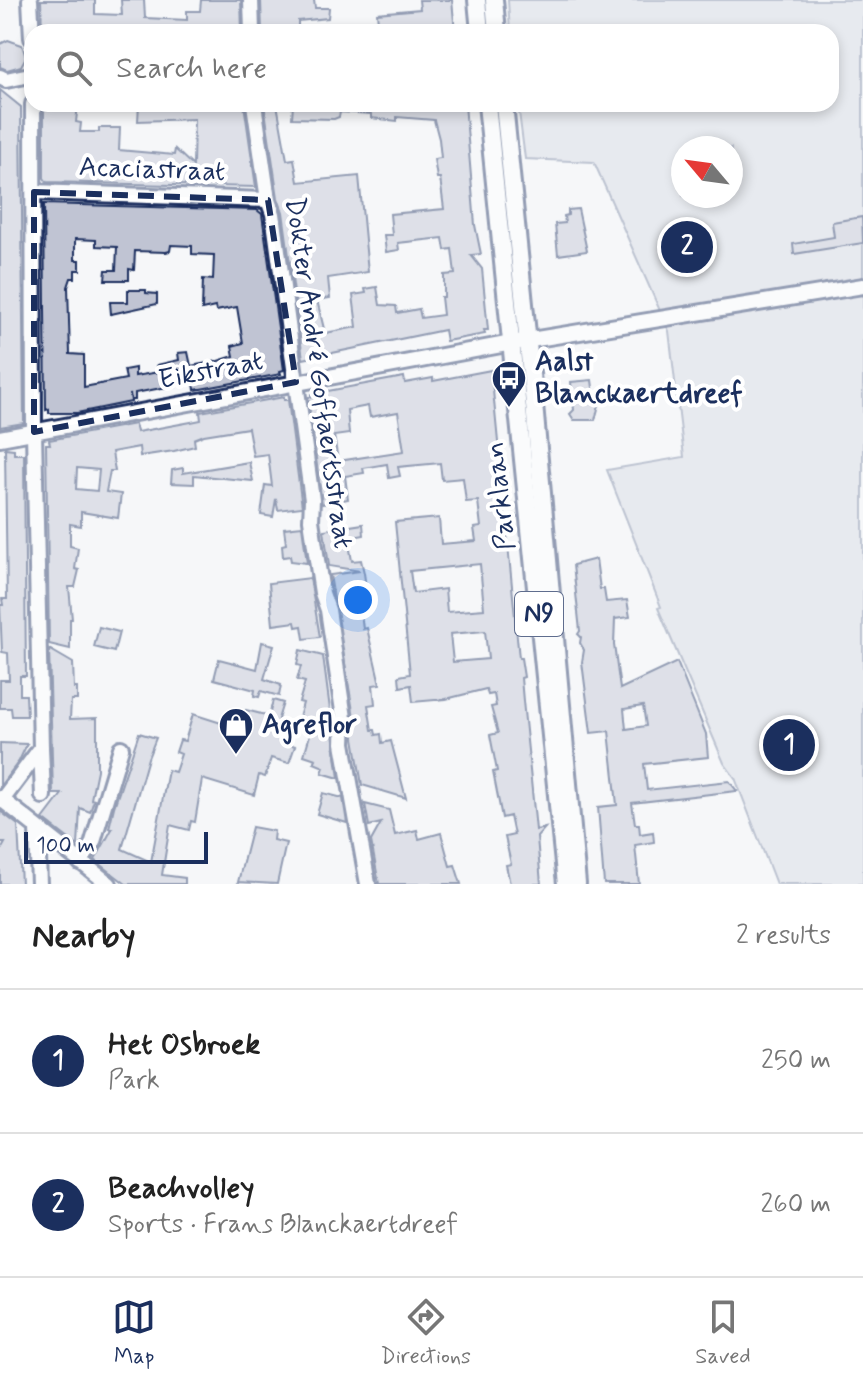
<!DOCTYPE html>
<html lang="en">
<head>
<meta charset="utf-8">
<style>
	:root { --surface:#fff; --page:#f2f2f2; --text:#222; --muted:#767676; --line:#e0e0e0; --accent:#1b2f5e }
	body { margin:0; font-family:Mynerve,sans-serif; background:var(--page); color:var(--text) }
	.compass { position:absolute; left:671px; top:136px; width:72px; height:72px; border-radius:50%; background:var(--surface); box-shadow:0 4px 12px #0003; rotate:299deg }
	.scale { position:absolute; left:24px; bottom:20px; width:184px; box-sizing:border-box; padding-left:8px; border:4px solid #1b2f5e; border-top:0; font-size:22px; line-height:28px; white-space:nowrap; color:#1b2f5e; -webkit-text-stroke:6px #fff; paint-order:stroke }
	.you { position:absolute; left:358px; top:600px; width:28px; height:28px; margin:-20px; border:6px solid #fff; border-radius:50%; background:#1a73e8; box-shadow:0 0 0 12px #1a73e833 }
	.badge { display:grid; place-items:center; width:52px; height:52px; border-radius:50%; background:var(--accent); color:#fff; font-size:26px; font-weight:700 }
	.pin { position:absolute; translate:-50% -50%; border:4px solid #fff; box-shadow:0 2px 8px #0006 }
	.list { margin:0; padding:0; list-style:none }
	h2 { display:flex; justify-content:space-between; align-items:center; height:104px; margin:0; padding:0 32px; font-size:34px }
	h2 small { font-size:26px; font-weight:400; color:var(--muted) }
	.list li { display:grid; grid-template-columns:52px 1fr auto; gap:24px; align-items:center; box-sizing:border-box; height:144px; padding:0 32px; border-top:2px solid var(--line) }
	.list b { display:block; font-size:30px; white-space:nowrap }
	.list p { margin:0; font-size:26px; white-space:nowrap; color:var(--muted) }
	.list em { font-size:26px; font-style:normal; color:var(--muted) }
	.icon { flex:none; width:44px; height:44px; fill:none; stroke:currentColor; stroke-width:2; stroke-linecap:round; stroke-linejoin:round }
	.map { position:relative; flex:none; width:863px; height:884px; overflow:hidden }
	.search { position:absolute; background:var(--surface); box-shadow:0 4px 12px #0003; left:24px; right:24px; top:24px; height:88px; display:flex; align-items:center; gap:20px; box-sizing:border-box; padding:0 28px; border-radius:24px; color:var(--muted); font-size:30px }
	.sheet { height:392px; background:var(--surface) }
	nav { display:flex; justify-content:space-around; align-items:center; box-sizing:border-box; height:112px; border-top:2px solid var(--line); background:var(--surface); font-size:22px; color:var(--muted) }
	nav a { display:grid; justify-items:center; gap:4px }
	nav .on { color:var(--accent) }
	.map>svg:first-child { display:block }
	.green { fill:#d6d9e2; stroke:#7884a0; stroke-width:2; fill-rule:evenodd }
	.building { fill:#c0c4d3; stroke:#1b2f5e; stroke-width:2; fill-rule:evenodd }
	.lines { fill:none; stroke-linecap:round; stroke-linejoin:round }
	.minor-casing { stroke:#1b2f5e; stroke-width:20 }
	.major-casing { stroke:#1b2f5e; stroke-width:22 }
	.minor { stroke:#fff; stroke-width:14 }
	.major { stroke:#fff; stroke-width:16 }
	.marked { fill:none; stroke:#1b2f5e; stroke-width:6; stroke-dasharray:16 10; stroke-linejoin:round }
	.labels { text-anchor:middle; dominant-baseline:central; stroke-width:8; stroke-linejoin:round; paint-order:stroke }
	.shield { fill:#fff; stroke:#5f6d8e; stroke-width:2 }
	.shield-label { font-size:26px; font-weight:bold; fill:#1b2f5e }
	.street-label { font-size:28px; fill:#1b2f5e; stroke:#fff }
	.poi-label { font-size:28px; font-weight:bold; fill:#1b2f5e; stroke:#fff; text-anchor:start }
</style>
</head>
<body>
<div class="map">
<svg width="863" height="884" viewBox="0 0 863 884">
	<rect width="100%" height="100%" fill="#f6f7f9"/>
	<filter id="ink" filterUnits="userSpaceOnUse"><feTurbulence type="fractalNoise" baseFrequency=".0125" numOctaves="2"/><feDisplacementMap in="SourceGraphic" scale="16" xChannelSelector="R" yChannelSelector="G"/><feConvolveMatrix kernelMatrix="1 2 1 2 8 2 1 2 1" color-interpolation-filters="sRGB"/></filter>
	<g filter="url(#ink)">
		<path class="green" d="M508,0H863V884H776L735,778L724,763L658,608L661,607L607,470L684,457L669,331L594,162L525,159L518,104H831V32H510ZM683,148H731V196H683Z"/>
		<g class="building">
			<polygon points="41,0 95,0 95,14 122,15 121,0 144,0 145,18 187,20 187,11 200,11 201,0 241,0 242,32 42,32"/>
			<polygon points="261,0 314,0 315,8 329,8 328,18 298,21 298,32 262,32"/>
			<polygon points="419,0 452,0 455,32 423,31 422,27 379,32 377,13 420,9"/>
			<polygon points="8,40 22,45 26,57 21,66 7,70 0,67 0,44"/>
			<polygon points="0,90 21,107 24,423 0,427"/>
			<polygon points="44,104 78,104 76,122 81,123 80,132 99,132 99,128 120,128 119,150 174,155 175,149 193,166 194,119 138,121 139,104 244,104 256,187 47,182 44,178"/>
			<polygon points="264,104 277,104 287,160 294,159 298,182 359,176 368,272 328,278 330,298 317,300 325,333 357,327 353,295 366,293 365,289 377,287 380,305 396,306 397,313 419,309 421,318 443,315 441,297 444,297 444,275 455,274 452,249 445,250 443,238 398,243 399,250 386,252 384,235 392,235 390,214 444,209 440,178 437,178 434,159 441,158 439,139 434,120 397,117 397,121 371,118 371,114 340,112 339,117 334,119 292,118 293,104 465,104 475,225 481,254 471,255 482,269 488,330 484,330 485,334 446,341 444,330 303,359 283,212 278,198"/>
			<path d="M44,204L257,210L262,214L284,370L280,371L281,374L195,390L194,382L151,390L135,393V400H131L130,394L131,402L77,413H49V409L46,410ZM75,239L96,240V246L117,247L116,270H106L105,280H129V269L134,270L135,251L166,252L170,251L171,245L192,246V254L214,255L213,280L203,279L202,310L215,307L216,311L237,307L243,343L232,346L234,356L218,361L191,366L188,352L178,353L179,360L157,365L159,372L135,376V368L124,370L126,379L84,387V355L70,354L68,287L71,278H75V270H80V260H75Z"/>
			<polygon points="578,209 587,251 558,255 555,224 565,223 564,216 568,215 568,210"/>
			<polygon points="862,217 863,243 794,254 793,244 834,237 832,222"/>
			<polygon points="128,290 146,290 146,293 157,294 157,304 111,314 110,302 128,302"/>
			<path d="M491,370L519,658H521L524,677L521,678L523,701L536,830L545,828L537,837L541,884H510L506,865L511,864L505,837L514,835L510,816L502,818L493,772L497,771L490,735L498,733L491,707L496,706L494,694L488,695L486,689L446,699L413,702L411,685L400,687L399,676L410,674L395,522L439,518L441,544L476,541L474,528L481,527L478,501L466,502L463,478L442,480L440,463L398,467L400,476L389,478L387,464L363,468L364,473L345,476L348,499L322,504L308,397H311V394L404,377L405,383L433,378V381ZM368,406L370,417L398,412L404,451L338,461L334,436L349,434L347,410ZM480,564L484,609L447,612L445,589L413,593L410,571ZM485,631L488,659L453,662L450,634Z"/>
			<polygon points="592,380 595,403 599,405 595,420 574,420 570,414 574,410 571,382"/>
			<path d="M284,397V400H288L302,507L278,510L276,499L273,517L261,515L265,485L272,486L268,454L253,456L248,428L204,435L194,439L195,446L174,451L140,456L139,447L112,452L115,471H110L106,492L121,494L118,518L81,512V526L70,524V546L78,548L75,569L79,570L75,587H69L72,619H70V649L49,644L46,444H50L49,440L135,424L137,432L191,422L201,420L200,412ZM77,468L99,470L97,491L76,489Z"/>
			<polygon points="5,448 14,449 14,454 24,454 26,676 20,676 20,695 26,695 27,716 12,716 11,708 0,708 0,680 9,680 8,653 2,652 0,605 3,605 2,599 7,599"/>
			<polygon points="249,462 253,481 194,475 194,484 171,483 172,470 183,468 183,473"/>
			<polygon points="363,524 364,535 348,538 352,561 361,560 364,573 368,602 360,603 363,629 367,628 380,684 373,685 375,704 368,705 372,730 375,730 376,735 381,734 382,743 391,741 406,798 362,785 354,738 354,717 330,575 360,571 329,566 324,530"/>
			<polygon points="302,526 307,563 291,561 290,556 283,557 282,545 286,544 284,528"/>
			<path d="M596,559L600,589H604L606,602L627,600L630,617L615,619L614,645L620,689L677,662L706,734L708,757L644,764L647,790L729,781L737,791L632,803L635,824H639L640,834L653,832L654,842L635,845L639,884H604L598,807L617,805L609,731L591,733L582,662L584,650L580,643L581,637L578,634L580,631L573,565ZM643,706L646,726L626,729L624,709Z"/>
			<polygon points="310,578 320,637 304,639 302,626 296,627 295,622 273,625 269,583"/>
			<polygon points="99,627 119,632 114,652 94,647"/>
			<polygon points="262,642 274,645 264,679 281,685 279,696 261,691 259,697 254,696 255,690 214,679 219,659 257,669"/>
			<polygon points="49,649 73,663 74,688 77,688 77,700 71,700 70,719 97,718 97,770 91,799 94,800 90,812 80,808 78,846 43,819 62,794 53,794"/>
			<polygon points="300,650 323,656 339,778 322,773 324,767 314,763 316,759 304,755 312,728 297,725 303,703 299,702 305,682 297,680 301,666 297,665"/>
			<polygon points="273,700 283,703 278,719 285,721 279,741 295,746 289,763 271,758 265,777 259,775 254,795 202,779 195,822 191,821 189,830 170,825 162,875 185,878 185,884 126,884 95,860 112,829 109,828 114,807 139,733 156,738 148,758 122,849 151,862 168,770 175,772 181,754 176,752 180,740 185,741 193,714 240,729 246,710 269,716"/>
			<polygon points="0,743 27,744 19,761 0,786"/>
			<polygon points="323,793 343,798 347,823 317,814"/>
			<polygon points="365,804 389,810 395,835 417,830 419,839 441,833 450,866 455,865 461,884 379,884 371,841 381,823 369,826"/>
			<polygon points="0,811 18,825 21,884 0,884 0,852 5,843 0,843"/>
			<polygon points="252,827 274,831 273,840 286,843 277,884 238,882"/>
		</g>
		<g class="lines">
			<g class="minor-casing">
				<g id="minor">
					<polyline points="30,0 32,38"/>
					<polyline points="251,0 252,32"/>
					<polyline points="0,77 6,80 25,76"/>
					<polyline points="254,104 268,200 273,214 312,500 311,520 322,593 328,610 344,718 343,743 368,884"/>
					<polyline points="34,192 268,200"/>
					<polyline points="0,438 512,343 863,286"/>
					<polyline points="41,748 43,796"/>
					<polyline points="0,798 109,884"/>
					<polyline points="2,800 41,748 34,432 33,104"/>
					<polyline points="37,829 39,884"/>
					<polyline points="80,862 92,845 121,748"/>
				</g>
			</g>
			<g class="major-casing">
				<g id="major">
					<polyline points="477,0 480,32"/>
					<polyline points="494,0 497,32"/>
					<polyline points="487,104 566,884"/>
					<polyline points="504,104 534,404 577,884"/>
				</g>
			</g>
			<use href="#minor" class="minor"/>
			<use href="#major" class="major"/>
		</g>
	</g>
	<path d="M0 0H863V884H0ZM34,192L268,200L296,382L34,432Z" fill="#f6f7f9" fill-opacity=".55" fill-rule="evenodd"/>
	<path class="marked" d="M34,192L268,200L296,382L34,432Z"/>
	<defs>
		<g id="bus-pin" transform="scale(1.8)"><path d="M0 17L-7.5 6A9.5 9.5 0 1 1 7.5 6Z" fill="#1b2f5e" stroke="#fff"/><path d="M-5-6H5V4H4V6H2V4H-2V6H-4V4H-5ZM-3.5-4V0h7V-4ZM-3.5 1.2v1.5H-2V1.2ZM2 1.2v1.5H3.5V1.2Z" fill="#fff"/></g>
		<g id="shop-pin" transform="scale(1.8)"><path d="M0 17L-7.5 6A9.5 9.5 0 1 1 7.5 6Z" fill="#1b2f5e" stroke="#fff"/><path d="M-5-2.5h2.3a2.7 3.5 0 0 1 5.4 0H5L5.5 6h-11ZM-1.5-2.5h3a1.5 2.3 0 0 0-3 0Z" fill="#fff"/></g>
	</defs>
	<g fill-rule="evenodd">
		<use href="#bus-pin" x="509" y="378"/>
		<use href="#shop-pin" x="236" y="725"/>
	</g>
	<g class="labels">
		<rect class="shield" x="515" y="592" width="48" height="44" rx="6"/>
		<g class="shield-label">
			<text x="539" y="614">N9</text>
		</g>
		<g class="street-label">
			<text transform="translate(152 170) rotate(2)">Acaciastraat</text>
			<text transform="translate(211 371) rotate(-11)">Eikstraat</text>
			<text transform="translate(318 373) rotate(82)">Dokter André Goffaertsstraat</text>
			<text transform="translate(501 496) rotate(-96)">Parklaan</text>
		</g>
		<g class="poi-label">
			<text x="535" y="362">Aalst<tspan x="535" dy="32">Blanckaertdreef</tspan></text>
			<text x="262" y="725">Agreflor</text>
		</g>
	</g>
</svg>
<svg class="compass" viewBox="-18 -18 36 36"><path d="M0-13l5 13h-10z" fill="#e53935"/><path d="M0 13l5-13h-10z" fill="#767676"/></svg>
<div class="scale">100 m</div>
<div class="you"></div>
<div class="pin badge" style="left:789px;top:745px">1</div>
<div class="pin badge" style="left:687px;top:247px">2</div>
<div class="search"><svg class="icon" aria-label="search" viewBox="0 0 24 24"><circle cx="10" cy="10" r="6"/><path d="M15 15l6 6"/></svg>Search here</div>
</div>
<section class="sheet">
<h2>Nearby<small>2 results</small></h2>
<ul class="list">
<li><span class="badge">1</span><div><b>Het Osbroek</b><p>Park</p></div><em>250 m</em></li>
<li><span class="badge">2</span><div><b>Beachvolley</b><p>Sports · Frans Blanckaertdreef</p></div><em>260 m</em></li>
</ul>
</section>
<nav>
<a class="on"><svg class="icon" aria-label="map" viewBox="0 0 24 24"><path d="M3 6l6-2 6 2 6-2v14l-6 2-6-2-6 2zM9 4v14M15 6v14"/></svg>Map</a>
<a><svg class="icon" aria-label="directions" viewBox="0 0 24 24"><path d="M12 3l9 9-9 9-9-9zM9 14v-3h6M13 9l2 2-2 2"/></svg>Directions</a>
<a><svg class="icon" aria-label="saved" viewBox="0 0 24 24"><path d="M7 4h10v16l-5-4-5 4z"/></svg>Saved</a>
</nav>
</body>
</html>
